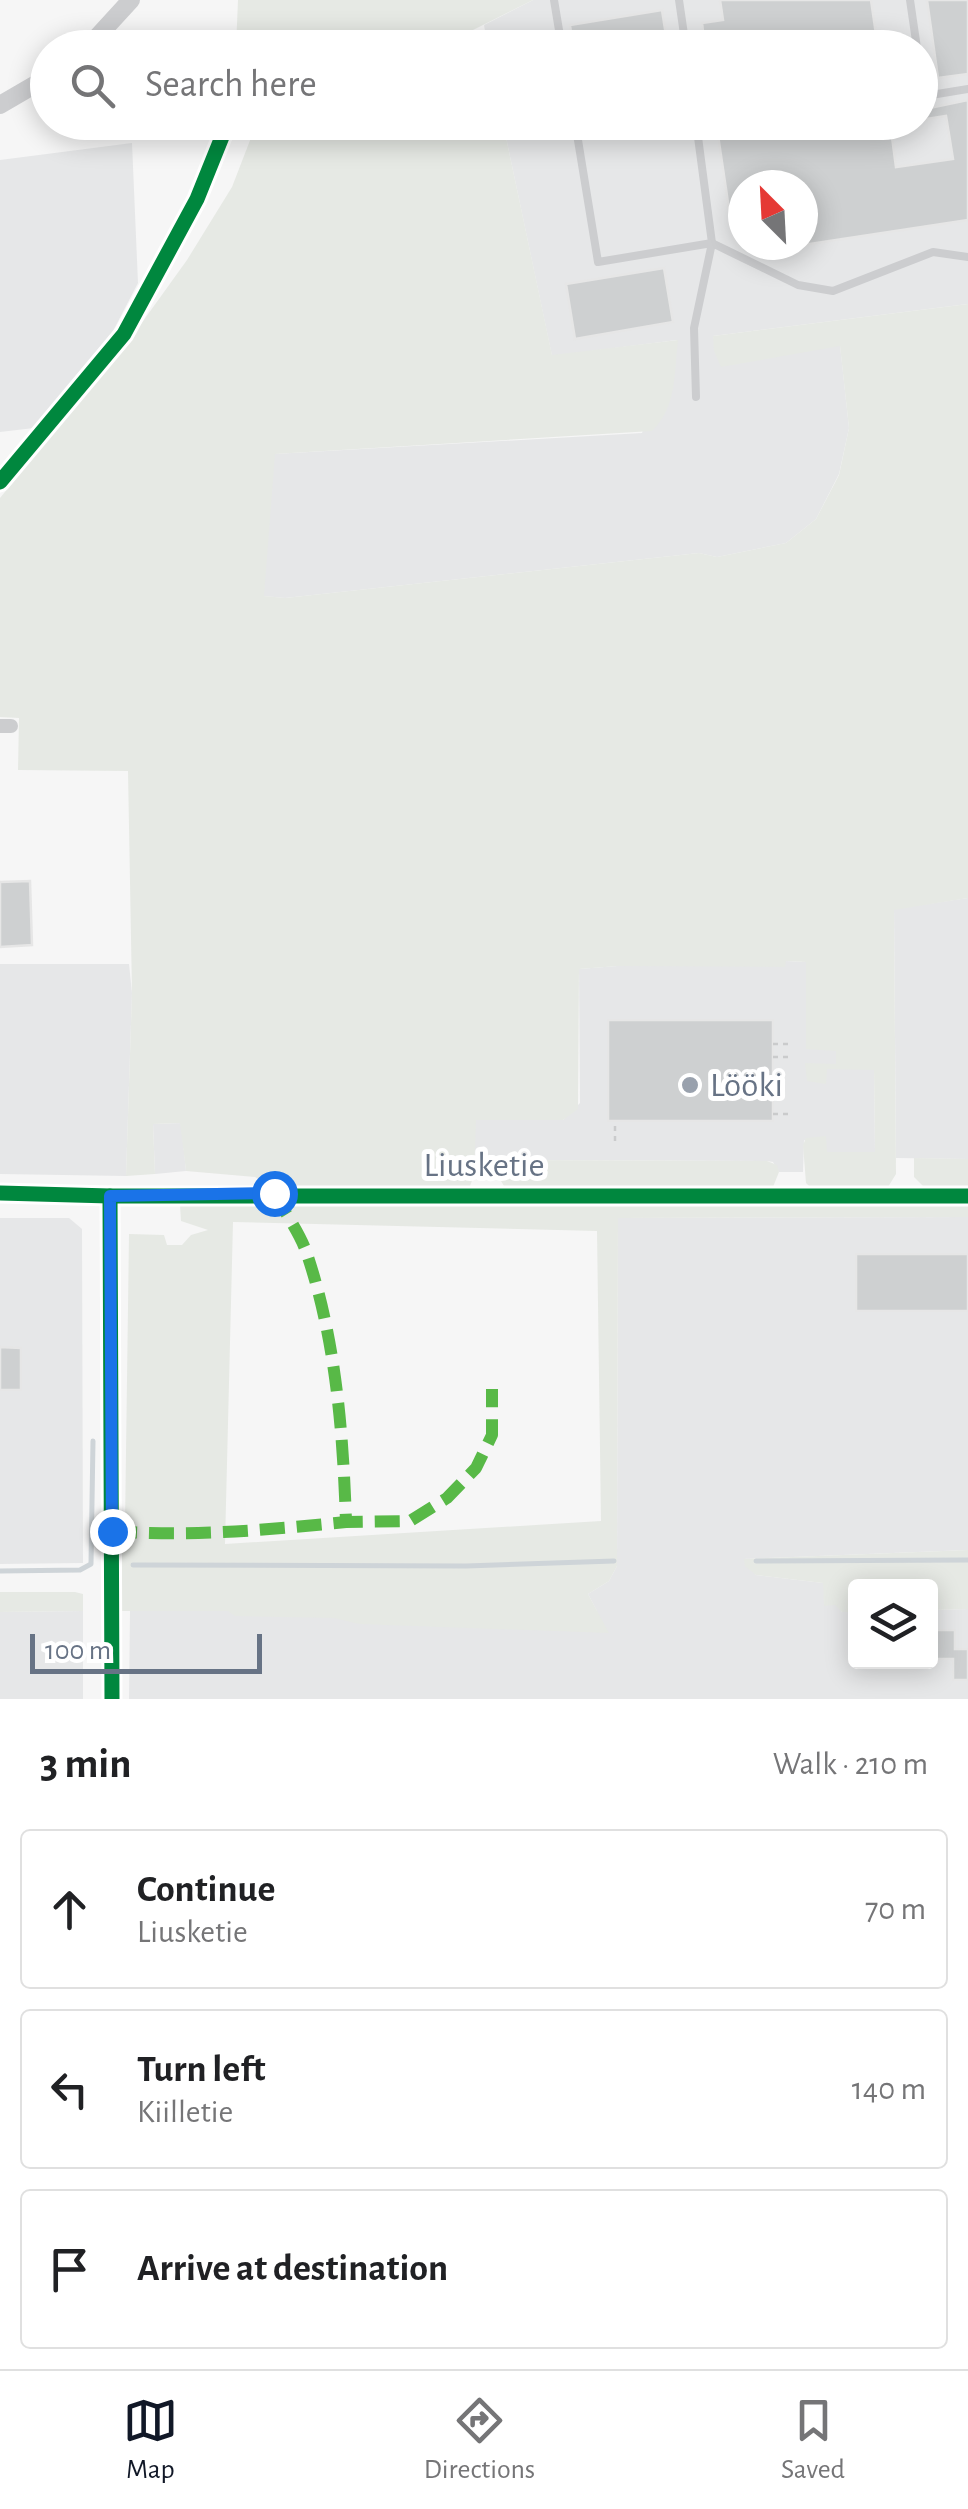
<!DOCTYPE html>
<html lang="en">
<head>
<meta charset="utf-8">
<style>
	:root { --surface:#fff; --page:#f2f2f2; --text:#202124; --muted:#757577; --line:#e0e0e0; --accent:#111827 }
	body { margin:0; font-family:"Alegreya Sans",sans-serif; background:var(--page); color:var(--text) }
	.controls { position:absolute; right:30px; bottom:30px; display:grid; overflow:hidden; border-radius:10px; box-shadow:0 5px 25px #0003 }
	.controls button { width:90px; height:90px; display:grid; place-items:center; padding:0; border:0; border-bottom:2px solid var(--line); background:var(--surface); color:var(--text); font:50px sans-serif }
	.compass { position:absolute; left:728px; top:170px; width:90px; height:90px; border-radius:50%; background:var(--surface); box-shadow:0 5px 25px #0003; rotate:336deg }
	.scale { position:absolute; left:30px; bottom:25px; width:232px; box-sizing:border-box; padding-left:10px; border:5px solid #677385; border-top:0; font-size:28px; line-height:35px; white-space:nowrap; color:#677385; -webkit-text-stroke:8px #fff; paint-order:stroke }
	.stop { position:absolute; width:30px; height:30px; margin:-22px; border:8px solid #1a73e8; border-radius:50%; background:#fff }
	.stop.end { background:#1a73e8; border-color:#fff; box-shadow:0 2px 10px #0008 }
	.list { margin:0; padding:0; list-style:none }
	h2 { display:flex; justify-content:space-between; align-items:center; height:130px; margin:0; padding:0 40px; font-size:42px }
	h2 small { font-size:32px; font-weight:400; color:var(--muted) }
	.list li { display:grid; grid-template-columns:65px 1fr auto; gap:30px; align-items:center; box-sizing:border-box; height:160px; margin:0 20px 20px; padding:0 20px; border:2px solid var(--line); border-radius:10px }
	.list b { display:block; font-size:38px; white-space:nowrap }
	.list p { margin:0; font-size:32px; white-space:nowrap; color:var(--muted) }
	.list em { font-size:32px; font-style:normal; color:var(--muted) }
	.icon { flex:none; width:55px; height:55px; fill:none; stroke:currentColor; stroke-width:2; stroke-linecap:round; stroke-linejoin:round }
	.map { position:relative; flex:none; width:968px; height:1699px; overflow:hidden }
	.search { position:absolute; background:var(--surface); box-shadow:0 5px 25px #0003; left:30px; right:30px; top:30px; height:110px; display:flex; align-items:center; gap:25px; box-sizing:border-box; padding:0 35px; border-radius:55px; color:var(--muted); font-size:38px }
	.sheet { height:670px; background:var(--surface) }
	nav { display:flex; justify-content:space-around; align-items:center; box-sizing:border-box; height:140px; border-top:2px solid var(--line); background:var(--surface); font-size:28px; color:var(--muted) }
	nav a { display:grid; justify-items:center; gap:5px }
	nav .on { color:var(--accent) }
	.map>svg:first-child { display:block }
	.built { fill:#e6e7e8; fill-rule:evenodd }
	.green { fill:#e6e9e4; fill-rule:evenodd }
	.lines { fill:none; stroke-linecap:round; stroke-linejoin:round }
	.stream { stroke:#ced4d8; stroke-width:5 }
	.building { fill:#ced0d1; stroke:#e6e6e6; stroke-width:2.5 }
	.path { stroke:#cacbcc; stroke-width:2.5; stroke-dasharray:5 5; stroke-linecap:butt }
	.service { stroke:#cccdcf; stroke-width:8 }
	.minor { stroke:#cccdcf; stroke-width:14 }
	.tertiary { stroke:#cccdcf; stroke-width:18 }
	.quiet { stroke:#58b947; stroke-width:12; stroke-dasharray:25 12; stroke-linecap:butt }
	.cycleway-casing { stroke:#fff; stroke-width:21 }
	.cycleway { stroke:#00873e; stroke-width:15 }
	.route { stroke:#1a73e8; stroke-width:12 }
	.poi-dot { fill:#99a1ad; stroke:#fff; stroke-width:4 }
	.labels { text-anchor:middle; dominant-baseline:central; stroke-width:10; stroke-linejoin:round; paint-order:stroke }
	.poi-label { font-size:35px; fill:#677385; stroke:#fff; text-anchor:start }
	.street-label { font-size:35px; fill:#677385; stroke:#fff }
</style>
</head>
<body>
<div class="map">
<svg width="968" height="1699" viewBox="0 0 968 1699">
	<rect width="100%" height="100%" fill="#f6f6f6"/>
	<g class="built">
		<path d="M533,0H968V304L713,336L722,366L840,345L849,428L839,474L816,519L786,543L717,557L699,553L285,598L263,596L274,454L642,433L677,340L552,356L503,123L920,122V48L488,47L484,25ZM743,185H803V245H743Z"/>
		<polygon points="132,143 138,283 113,331 34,428 0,432 0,160"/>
		<polygon points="968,898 968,1159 896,1158 894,909"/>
		<polygon points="785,961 806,962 806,1048 836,1050 836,1064 826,1069 874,1069 875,1152 826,1152 804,1140 803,1172 779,1172 773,1162 767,1161 516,1160 498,1171 474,1171 475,1120 563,1120 580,1103 579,969 618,966 785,966"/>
		<polygon points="0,964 129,964 132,993 126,1176 0,1174"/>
		<polygon points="181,1123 186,1171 155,1174 153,1124"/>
		<polygon points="968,1217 968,1550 744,1559 756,1575 823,1583 842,1612 855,1612 856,1662 930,1662 931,1610 968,1609 968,1699 129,1699 130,1611 597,1611 588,1594 609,1581 617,1566 618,1218"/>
		<polygon points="0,1218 69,1218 82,1229 83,1563 0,1564"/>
		<polygon points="83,1611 83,1699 0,1699 0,1612"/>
	</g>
	<g class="green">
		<polygon points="238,0 533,0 439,47 236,48"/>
		<path d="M298,123H503L552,355L678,340C674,374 677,407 652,431L275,454L264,596L285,598L699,553L717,557L786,543L816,519L839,475L849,428L840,346L721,367L714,351L713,336L968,304V898L894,910L896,1174L888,1187H810L806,1183L803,1145L806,1138L826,1136L827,1152H875L874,1070L827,1069L826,1084L807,1081L805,1063L836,1064V1051L806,1049V962L786,961L785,967L618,966L579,969L578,1109L563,1120H476L474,1175L470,1186L272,1188L255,1177L186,1171L180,1123L153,1124L155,1174L126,1176L132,993L128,771L18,770L19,718L0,717V498L128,342L187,260L232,187L254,130Z"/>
		<polygon points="914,1158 968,1159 968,1188 924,1187 914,1177"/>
		<polygon points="516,1160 767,1161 777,1165 779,1172 773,1187 504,1186 498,1176 499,1168"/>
		<path d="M180,1205L968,1206V1217L618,1218L617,1566L609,1581L588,1594L609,1633L359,1624L334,1618L235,1616L228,1611H119L118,1542L125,1525L129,1234L164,1235L167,1245H182L191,1235L208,1230L181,1221ZM233,1222L597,1231L601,1521L225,1544Z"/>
		<polygon points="968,1550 968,1609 931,1610 930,1586 856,1586 855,1612 842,1612 835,1605 824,1606 823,1583 756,1575 745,1566 744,1559"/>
		<polygon points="0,1592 75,1592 83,1594 83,1611 0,1612"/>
	</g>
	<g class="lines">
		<g class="stream">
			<polyline points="756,1561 968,1560"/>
			<polyline points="133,1565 466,1566 614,1561"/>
			<polyline points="0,1571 80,1570 91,1564 93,1441"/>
		</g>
	</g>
	<g class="building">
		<polygon points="720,0 871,0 878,48 705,48 702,23 723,20"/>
		<polygon points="927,0 968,0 968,74 938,78"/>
		<polygon points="662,10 668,48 573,48 570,25"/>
		<polygon points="968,100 968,220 803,245 803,185 743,185 743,214 730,216 716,122 890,122 896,167 953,159 946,116 920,120 920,110"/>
		<polygon points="664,268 673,322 575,339 566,284"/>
		<polygon points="30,881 32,945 0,947 0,882"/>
		<rect x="608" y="1020" width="165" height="101"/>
		<rect x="856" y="1254" width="112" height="57"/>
		<polygon points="0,1347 21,1348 21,1390 0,1390"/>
		<polygon points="930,1630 955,1630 955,1649 968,1649 968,1680 953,1680 953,1659 930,1659"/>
	</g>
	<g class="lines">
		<g class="path">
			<polyline points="773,1044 792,1044"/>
			<polyline points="773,1057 792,1057"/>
			<polyline points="773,1114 791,1114"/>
			<polyline points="615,1141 615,1121"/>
		</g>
		<g class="service">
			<polyline points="554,0 562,48"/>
			<polyline points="679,0 686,48"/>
			<polyline points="910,0 917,48"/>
			<polyline points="920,66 925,96 968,89"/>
			<polyline points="575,122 598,262 712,243 696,122"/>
			<polyline points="696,397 694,328 712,243 798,285 833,291 933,252 968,257"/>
		</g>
		<g class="minor">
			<polyline points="96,122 139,122"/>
			<polyline points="0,726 11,726"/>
			<polyline points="0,1193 110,1196 968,1196"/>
			<polyline points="110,1196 112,1699"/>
		</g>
		<g class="tertiary">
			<polyline points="87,48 131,0"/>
			<polyline points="0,105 48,77"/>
		</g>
		<g class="quiet">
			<path d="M274,1193C285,1213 300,1233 307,1254C336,1341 343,1432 346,1522L410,1521L447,1498L476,1468L492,1435V1389"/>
			<path d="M112,1531C191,1537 267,1530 346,1522"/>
		</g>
		<g class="cycleway-casing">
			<g id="cycleway">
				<polyline points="0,482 124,334 197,199 228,122"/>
				<polyline points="0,1193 110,1196 968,1196"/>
				<polyline points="110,1196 112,1699"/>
			</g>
		</g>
		<use href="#cycleway" class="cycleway"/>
	</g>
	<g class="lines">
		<polyline class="route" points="112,1531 110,1196 274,1193"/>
	</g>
	<circle class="poi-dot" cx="690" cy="1085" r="10"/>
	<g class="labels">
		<g class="poi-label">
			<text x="710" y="1085">Lööki</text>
		</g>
		<g class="street-label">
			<text x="484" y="1165">Liusketie</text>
		</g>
	</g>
</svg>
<div class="controls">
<button><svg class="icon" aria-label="layers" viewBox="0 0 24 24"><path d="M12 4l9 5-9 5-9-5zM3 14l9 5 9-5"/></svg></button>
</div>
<svg class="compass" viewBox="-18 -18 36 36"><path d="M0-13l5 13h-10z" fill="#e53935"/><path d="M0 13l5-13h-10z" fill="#757577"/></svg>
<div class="scale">100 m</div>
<div class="stop" style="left:274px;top:1193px"></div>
<div class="stop end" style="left:112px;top:1531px"></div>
<div class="search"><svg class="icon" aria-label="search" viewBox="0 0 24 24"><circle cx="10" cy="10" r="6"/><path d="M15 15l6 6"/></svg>Search here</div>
</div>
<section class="sheet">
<h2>3 min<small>Walk · 210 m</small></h2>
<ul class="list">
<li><svg class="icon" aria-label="ahead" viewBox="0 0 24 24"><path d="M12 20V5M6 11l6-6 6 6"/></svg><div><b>Continue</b><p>Liusketie</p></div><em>70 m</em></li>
<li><svg class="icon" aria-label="left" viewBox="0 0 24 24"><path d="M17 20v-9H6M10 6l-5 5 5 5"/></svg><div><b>Turn left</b><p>Kiilletie</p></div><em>140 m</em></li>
<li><svg class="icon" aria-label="arrive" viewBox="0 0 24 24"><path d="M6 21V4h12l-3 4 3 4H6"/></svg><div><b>Arrive at destination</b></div></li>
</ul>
</section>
<nav>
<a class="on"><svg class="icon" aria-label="map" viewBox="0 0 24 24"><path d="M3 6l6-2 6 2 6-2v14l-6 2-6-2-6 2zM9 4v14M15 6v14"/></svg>Map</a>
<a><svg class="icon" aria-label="directions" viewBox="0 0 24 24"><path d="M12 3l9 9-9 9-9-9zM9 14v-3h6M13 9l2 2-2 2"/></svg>Directions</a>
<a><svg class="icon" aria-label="saved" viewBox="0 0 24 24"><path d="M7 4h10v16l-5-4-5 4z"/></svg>Saved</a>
</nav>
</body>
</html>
